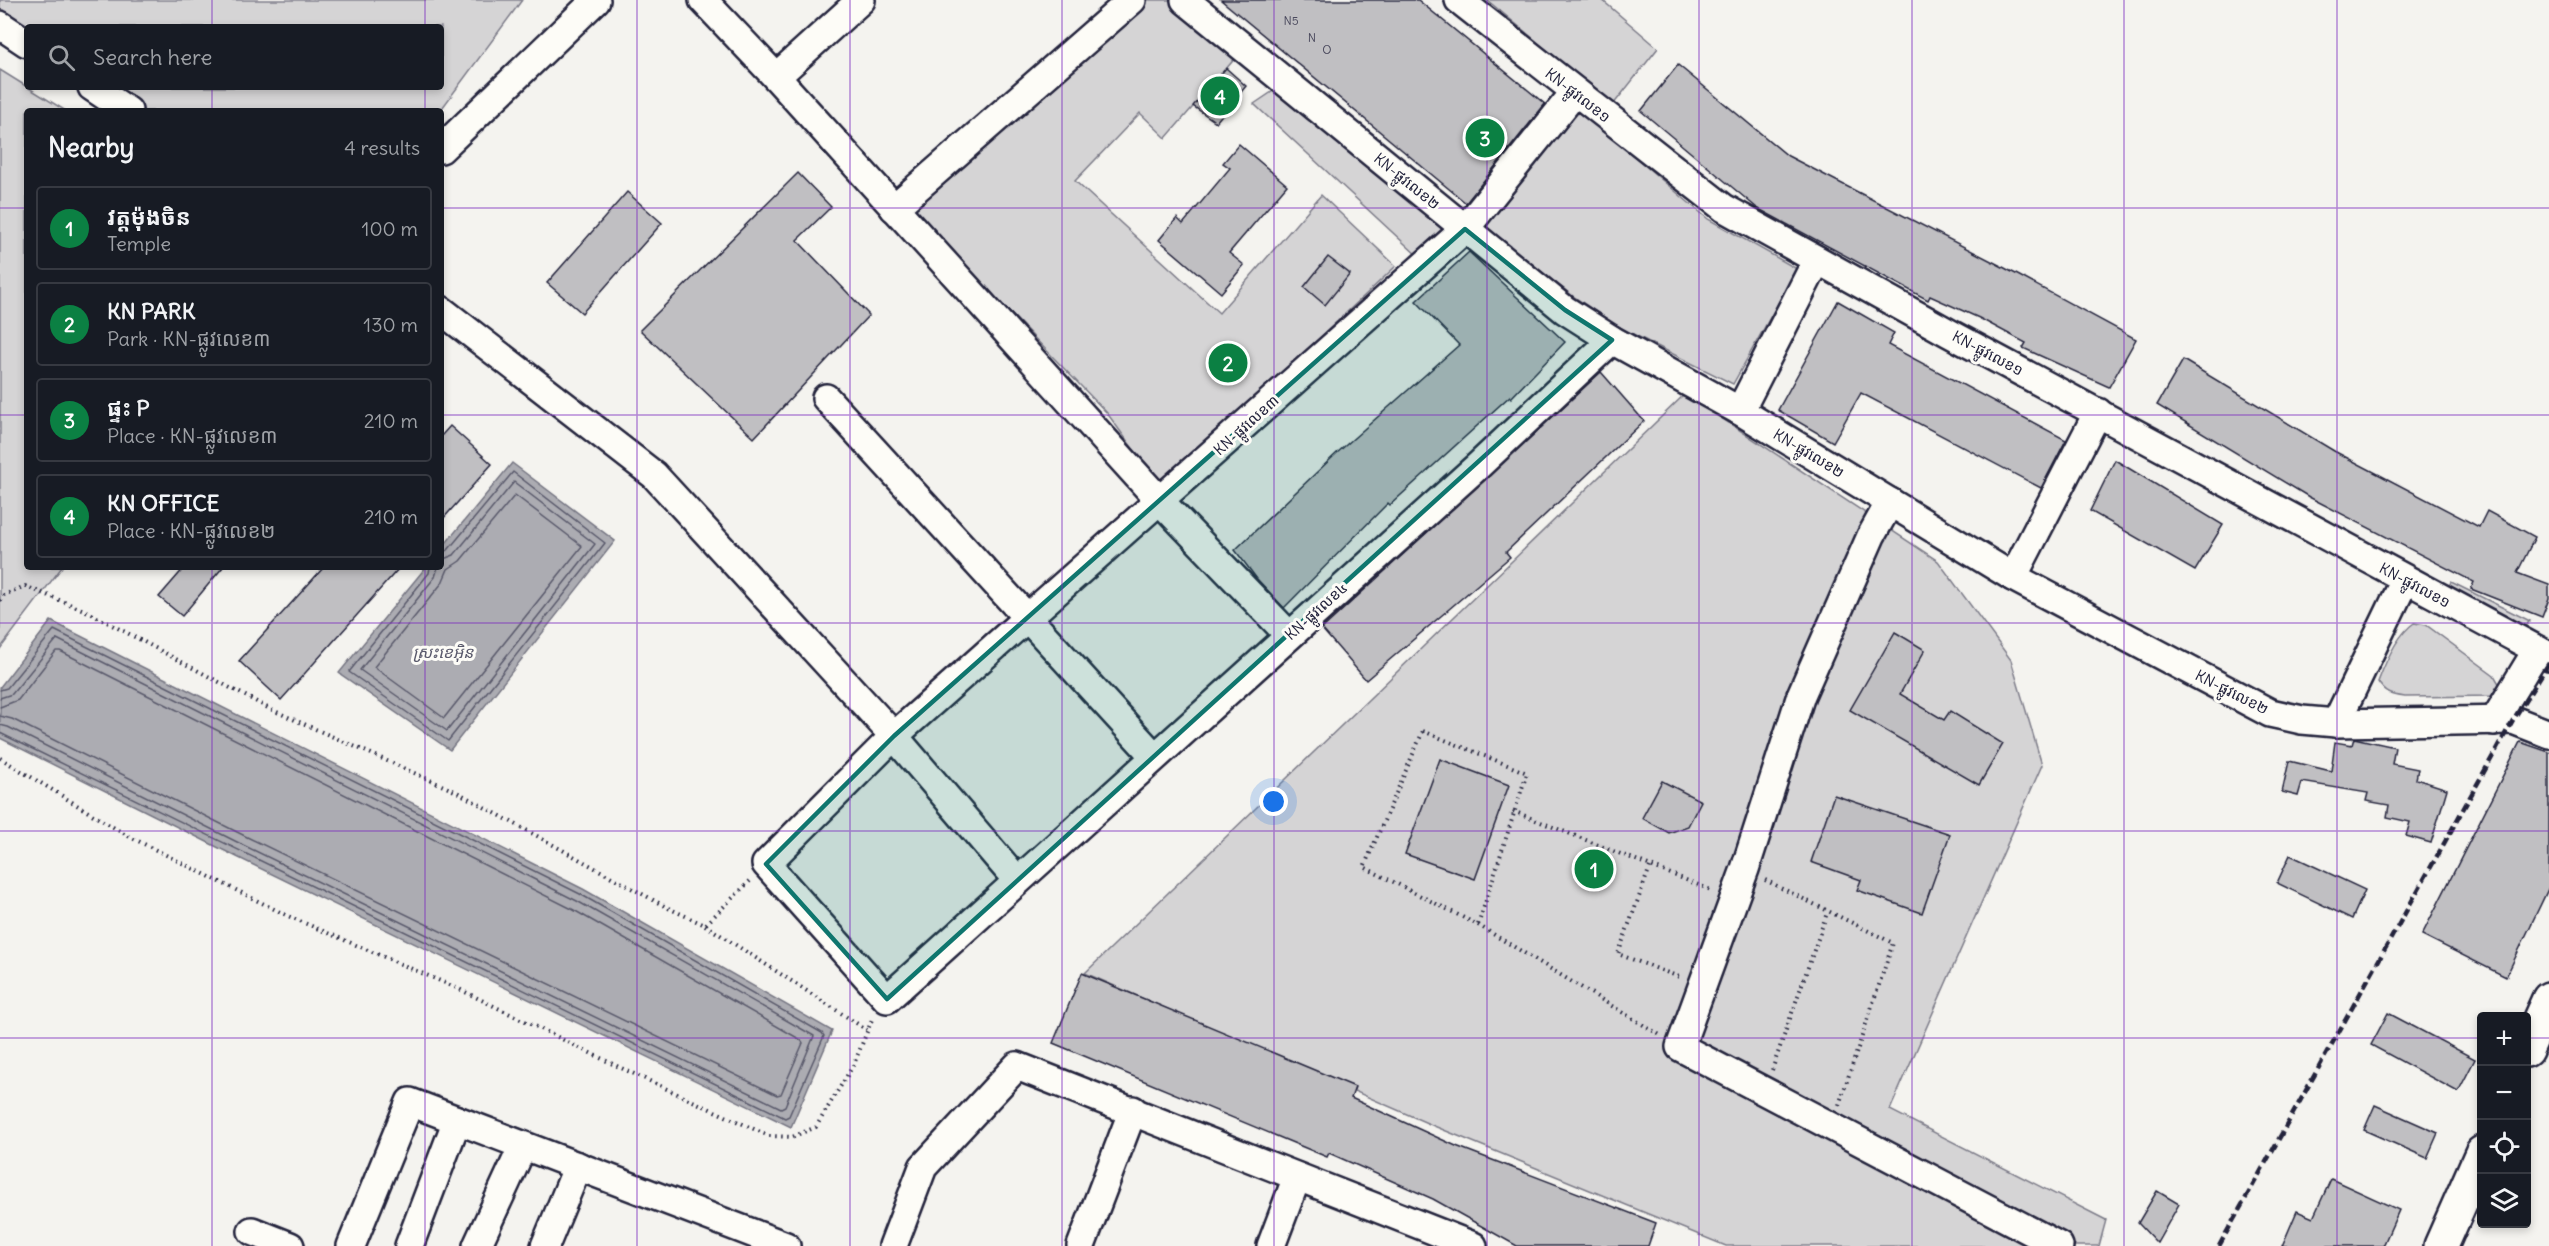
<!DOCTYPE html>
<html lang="en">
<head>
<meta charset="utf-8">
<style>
	:root { --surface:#171b24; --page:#242831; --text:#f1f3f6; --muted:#9ea1a6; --line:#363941; --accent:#0b8043 }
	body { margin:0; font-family:Delius,"Noto Sans Khmer",sans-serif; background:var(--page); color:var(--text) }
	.controls { position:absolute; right:18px; bottom:18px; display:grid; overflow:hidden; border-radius:6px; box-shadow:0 3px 9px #0003 }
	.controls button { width:54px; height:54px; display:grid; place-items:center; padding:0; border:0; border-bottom:2px solid var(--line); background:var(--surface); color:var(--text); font:30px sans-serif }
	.you { position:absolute; left:1274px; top:802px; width:21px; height:21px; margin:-15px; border:4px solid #fff; border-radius:50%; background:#1a73e8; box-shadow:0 0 0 9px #1a73e833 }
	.badge { display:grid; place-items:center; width:39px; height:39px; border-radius:50%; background:var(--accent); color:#fff; font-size:20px; font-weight:700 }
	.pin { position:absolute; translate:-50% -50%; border:3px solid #fff; box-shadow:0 2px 6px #0006 }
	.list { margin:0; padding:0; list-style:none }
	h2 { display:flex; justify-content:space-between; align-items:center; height:78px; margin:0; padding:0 24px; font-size:26px }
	h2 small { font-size:20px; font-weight:400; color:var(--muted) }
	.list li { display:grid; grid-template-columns:39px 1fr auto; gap:18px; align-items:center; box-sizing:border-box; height:84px; margin:0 12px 12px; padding:0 12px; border:2px solid var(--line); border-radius:6px }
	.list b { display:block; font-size:22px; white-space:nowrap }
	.list p { margin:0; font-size:20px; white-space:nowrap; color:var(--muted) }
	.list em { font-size:20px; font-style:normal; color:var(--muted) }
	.icon { flex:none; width:33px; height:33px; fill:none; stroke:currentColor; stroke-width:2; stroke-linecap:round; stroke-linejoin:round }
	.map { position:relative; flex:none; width:2549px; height:1246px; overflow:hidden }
	.search { position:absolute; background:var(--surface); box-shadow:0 3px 9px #0003; left:24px; top:24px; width:420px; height:66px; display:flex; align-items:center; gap:15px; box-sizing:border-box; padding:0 21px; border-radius:6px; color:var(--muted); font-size:22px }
	.panel { position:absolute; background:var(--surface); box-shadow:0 3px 9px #0003; left:24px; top:108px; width:420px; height:462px; border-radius:6px }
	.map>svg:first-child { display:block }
	.green { fill:#d5d4d5; stroke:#7c7b88; stroke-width:1.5 }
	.water { fill:#acacb2; stroke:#757582; stroke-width:1.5 }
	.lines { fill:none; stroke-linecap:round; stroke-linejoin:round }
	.shore { stroke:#59596b; stroke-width:1.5 }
	.building { fill:#c0bfc2; stroke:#22223b; stroke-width:1.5 }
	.minor-casing { stroke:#22223b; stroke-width:32 }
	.highway-casing { stroke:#22223b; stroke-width:38 }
	.path { stroke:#22223b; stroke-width:4; stroke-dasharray:1.5 4.5; stroke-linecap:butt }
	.minor { stroke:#fdfcf7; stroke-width:27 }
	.highway { stroke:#fdfcf7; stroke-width:33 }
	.rail { stroke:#22223b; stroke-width:4.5; stroke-dasharray:9 4.5; stroke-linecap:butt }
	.marked { fill:#0f766e; fill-opacity:0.2; stroke:#0f766e; stroke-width:4.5; stroke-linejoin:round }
	.grid { fill:none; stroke:#7b2cbf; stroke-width:1.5; stroke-opacity:0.55 }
	.labels { text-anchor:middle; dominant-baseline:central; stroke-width:6; stroke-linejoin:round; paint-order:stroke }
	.number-label { font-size:12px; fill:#4a495d }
	.street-label { font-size:15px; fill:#22223b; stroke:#fdfcf7 }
	.water-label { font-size:16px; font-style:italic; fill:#59596b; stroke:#fdfcf7 }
</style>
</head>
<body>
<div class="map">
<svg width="2549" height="1246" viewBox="0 0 2549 1246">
	<rect width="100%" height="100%" fill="#f4f3ef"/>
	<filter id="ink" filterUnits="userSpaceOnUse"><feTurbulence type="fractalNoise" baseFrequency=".0167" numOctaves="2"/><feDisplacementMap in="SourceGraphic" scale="12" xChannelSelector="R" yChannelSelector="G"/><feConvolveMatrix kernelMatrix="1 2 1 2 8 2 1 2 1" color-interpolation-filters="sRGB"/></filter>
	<g filter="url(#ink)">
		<g class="green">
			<polygon points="0,0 522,0 440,111 129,111 92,87 441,87 441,27 27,27 0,25"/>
			<polygon points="1142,0 1179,0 1244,48 1166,138 1140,113 1075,181 1219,313 1321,195 1396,266 1161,487 1107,413 911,210"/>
			<polygon points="1487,0 1602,0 1658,48 1613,105"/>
			<polygon points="0,70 66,111 27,111 27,567 62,567 0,649"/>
			<polygon points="1282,85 1452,227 1419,257 1254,104"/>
			<polygon points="1577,108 1708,219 1797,269 1733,384 1619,327 1573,296 1484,227"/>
			<polygon points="1685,394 1938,561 2011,660 2042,765 1890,1110 2106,1220 2099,1246 1726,1246 1434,1126 1085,973"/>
			<polygon points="2451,582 2530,621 2522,629 2446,591"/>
			<path d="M2414,623L2426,625L2494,675L2501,687L2496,696L2405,697C2391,695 2386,694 2378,682C2385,663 2397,635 2414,623Z"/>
		</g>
		<g class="water">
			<polygon points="512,463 615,541 450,750 339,673 426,567 441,567 441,549"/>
			<polygon points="51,621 583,889 832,1031 791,1127 237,857 0,738 0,687"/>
		</g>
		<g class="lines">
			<g class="shore">
				<polygon points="515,495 582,546 444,718 374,667 442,583 448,569 460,561"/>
				<polyline points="430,567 429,573 349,672 448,741 605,543 513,472 448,550 441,552"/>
				<polyline points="438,567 435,577 360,670 447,731 595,544 514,482 454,555 441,560"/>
				<polyline points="0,690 7,688 54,630 580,894 822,1033 824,1036 789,1116 785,1118 0,733"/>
				<polyline points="0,698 12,694 57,639 577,901 814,1036 785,1106 781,1108 243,845 8,727 0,725"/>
				<polyline points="0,707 18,700 56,651 60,651 572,909 801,1040 803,1043 781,1094 777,1095 247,837 12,719 0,716"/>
			</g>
		</g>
		<g class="building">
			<polygon points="1221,0 1418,0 1545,104 1466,203"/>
			<polygon points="1678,65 1788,156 2001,266 2136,339 2109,387 2023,348 2026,343 1979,318 1930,296 1928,300 1757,208 1641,111"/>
			<polygon points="1226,68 1246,86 1216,122 1193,106"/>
			<polygon points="1239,144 1287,185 1229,253 1244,265 1221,293 1159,240 1177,218 1183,224 1230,168 1223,163"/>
			<polygon points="798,173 831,207 797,240 869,315 754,438 640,330"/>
			<polygon points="627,192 662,223 582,313 547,283"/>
			<polygon points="1469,252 1565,342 1511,398 1510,396 1390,505 1388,503 1284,608 1257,579 1235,550 1337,453 1459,345 1416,301"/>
			<polygon points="1328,257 1350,274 1325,305 1304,287"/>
			<polygon points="1838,301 1894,333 1888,345 2066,440 2041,488 1861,393 1833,442 1778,410"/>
			<polygon points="2183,360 2334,451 2479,527 2487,511 2535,537 2517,573 2549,585 2549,599 2542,617 2471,589 2474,582 2309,497 2157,405"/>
			<polygon points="1601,372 1644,421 1506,552 1510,557 1366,680 1322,629"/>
			<polygon points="450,426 492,464 441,521 441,436"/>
			<polygon points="2115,460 2223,525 2195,571 2090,511"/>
			<polygon points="185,567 223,567 182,616 159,597"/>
			<polygon points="324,567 400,567 281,700 239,661"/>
			<polygon points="1895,632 1925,650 1900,694 1944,720 1950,711 2003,744 1979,785 1850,710"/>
			<polygon points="2354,738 2395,747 2392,764 2418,769 2416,779 2447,789 2431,843 2406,836 2410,822 2387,817 2389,805 2366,801 2368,793 2302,782 2298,796 2282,792 2289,761 2331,771 2335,742 2352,745"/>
			<polygon points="2520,742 2549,752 2549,887 2506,977 2422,935"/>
			<polygon points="1440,759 1509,785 1475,879 1405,854"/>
			<polygon points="1662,781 1701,801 1688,826 1669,833 1642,818"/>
			<polygon points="1834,795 1950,834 1922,913 1857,890 1861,880 1811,862"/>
			<polygon points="2290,855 2365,890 2352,919 2277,883"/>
			<polygon points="1082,973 1355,1087 1351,1098 1456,1146 1656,1223 1648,1246 1517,1246 1433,1199 1329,1153 1327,1157 1053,1043"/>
			<polygon points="2388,1013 2475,1059 2458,1092 2371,1045"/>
			<polygon points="2375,1105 2438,1133 2427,1158 2364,1130"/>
			<polygon points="2331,1179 2399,1210 2383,1246 2282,1246 2297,1211 2313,1218"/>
			<polygon points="2157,1191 2179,1204 2157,1243 2138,1223"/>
		</g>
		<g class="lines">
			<g class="minor-casing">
				<g id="minor">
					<polyline points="703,0 776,77 1160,501 1289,635"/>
					<polyline points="1185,0 1565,310 1612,340 1740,411 2013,577 2270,713 2302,720 2336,723 2513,720 2549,734"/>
					<polyline points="1459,0 1724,208 1949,333 2549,656"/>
					<polyline points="0,25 27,43"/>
					<polyline points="776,77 861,0"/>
					<polyline points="92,87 128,111"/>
					<polyline points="1575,92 1465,229 894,736 766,864 887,999 1479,465 1612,340"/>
					<polyline points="441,149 596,0"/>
					<polyline points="894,208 1132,0"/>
					<polyline points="441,310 654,475 894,736 1017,880"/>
					<polyline points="826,398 1154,756"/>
					<polyline points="1740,411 1817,260"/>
					<polyline points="1890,502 1871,536 1801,695 1745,869 1680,1047 2059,1246"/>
					<polyline points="2013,577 2098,412"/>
					<polyline points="2494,721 2537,650"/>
					<polyline points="2336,723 2405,580"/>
					<polyline points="252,1231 290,1246"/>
					<polyline points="351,1246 410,1102 786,1246"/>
					<polyline points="409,1246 457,1120"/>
					<polyline points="477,1246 523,1146"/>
					<polyline points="545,1246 578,1166"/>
					<polyline points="893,1246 923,1167 1017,1066 1473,1246"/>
					<polyline points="1081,1246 1133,1110"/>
					<polyline points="1271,1246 1297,1177"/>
				</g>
			</g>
			<g class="highway-casing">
				<g id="highway">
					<polyline points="2526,1050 2549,999"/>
					<polyline points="2441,1246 2482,1153"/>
				</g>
			</g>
			<g class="path">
				<polyline points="0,601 4,595 25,586 84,610 268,708 457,792 666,907 705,925 751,880"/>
				<polygon points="1423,731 1527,773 1478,925 1364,867"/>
				<polyline points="0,758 126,835 288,916 459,989 619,1067 769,1136 792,1137 816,1127 854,1064 873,1017"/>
				<polyline points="1513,811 1711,890"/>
				<polyline points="1650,867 1618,954 1682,978"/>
				<polyline points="1765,880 1893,943 1839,1105"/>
				<polyline points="705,925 867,1030"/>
				<polyline points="1478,925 1660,1035"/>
				<polyline points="1772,1070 1827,913"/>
			</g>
			<use href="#minor" class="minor"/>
			<use href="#highway" class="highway"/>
			<polyline class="rail" points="2219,1246 2513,720 2549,663"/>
		</g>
	</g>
	<path class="marked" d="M1465,229L1565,310L1612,340L887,999L766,864L894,736Z"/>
	<path class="grid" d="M212,0V27M425,0V27M637,0V1246M850,0V1246M1062,0V1246M1274,0V1246M1487,0V1246M1699,0V1246M1912,0V1246M2124,0V1246M2337,0V1246M212,87V111M425,87V111M0,208H27M441,208H2549M0,415H27M441,415H2549M212,567V1246M425,567V1246M0,623H2549M0,831H2549M0,1038H2482M2526,1038H2549"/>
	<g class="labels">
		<g class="number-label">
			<text x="1291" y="20">N5</text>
			<text x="1312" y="37">N</text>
			<text x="1327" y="49">O</text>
		</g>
		<g class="street-label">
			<text transform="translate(1578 95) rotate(38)">KN-ផ្លូវលេខ១</text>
			<text transform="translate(1407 181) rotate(39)">KN-ផ្លូវលេខ២</text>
			<text transform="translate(1988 353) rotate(28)">KN-ផ្លូវលេខ១</text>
			<text transform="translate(1246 425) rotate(-42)">KN-ផ្លូវលេខ៣</text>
			<text transform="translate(1809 453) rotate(31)">KN-ផ្លូវលេខ២</text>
			<text transform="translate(2415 585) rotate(28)">KN-ផ្លូវលេខ១</text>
			<text transform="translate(1316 611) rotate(-42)">KN-ផ្លូវលេខ៤</text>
			<text transform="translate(2232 692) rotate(27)">KN-ផ្លូវលេខ២</text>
		</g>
		<g class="water-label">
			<text x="443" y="652">ស្រះខេអ៊ិន</text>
		</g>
	</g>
</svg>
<div class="controls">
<button>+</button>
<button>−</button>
<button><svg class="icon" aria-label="locate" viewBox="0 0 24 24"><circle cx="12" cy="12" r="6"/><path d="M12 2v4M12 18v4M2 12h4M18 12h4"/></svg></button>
<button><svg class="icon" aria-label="layers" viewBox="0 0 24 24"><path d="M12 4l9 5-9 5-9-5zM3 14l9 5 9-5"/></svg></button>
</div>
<div class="you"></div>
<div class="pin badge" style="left:1594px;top:869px">1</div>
<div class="pin badge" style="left:1228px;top:363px">2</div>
<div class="pin badge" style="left:1485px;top:138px">3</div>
<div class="pin badge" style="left:1220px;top:96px">4</div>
<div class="search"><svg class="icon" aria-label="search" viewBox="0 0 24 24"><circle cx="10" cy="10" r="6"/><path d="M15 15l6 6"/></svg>Search here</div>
<section class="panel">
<h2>Nearby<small>4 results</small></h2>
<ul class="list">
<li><span class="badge">1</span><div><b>វត្តម៉ុងចិន</b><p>Temple</p></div><em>100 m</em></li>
<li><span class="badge">2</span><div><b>KN PARK</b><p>Park · KN-ផ្លូវលេខ៣</p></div><em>130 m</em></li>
<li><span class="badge">3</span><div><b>ផ្ទះ P</b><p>Place · KN-ផ្លូវលេខ៣</p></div><em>210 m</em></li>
<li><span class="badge">4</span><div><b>KN OFFICE</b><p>Place · KN-ផ្លូវលេខ២</p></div><em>210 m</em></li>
</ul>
</section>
</div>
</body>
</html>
